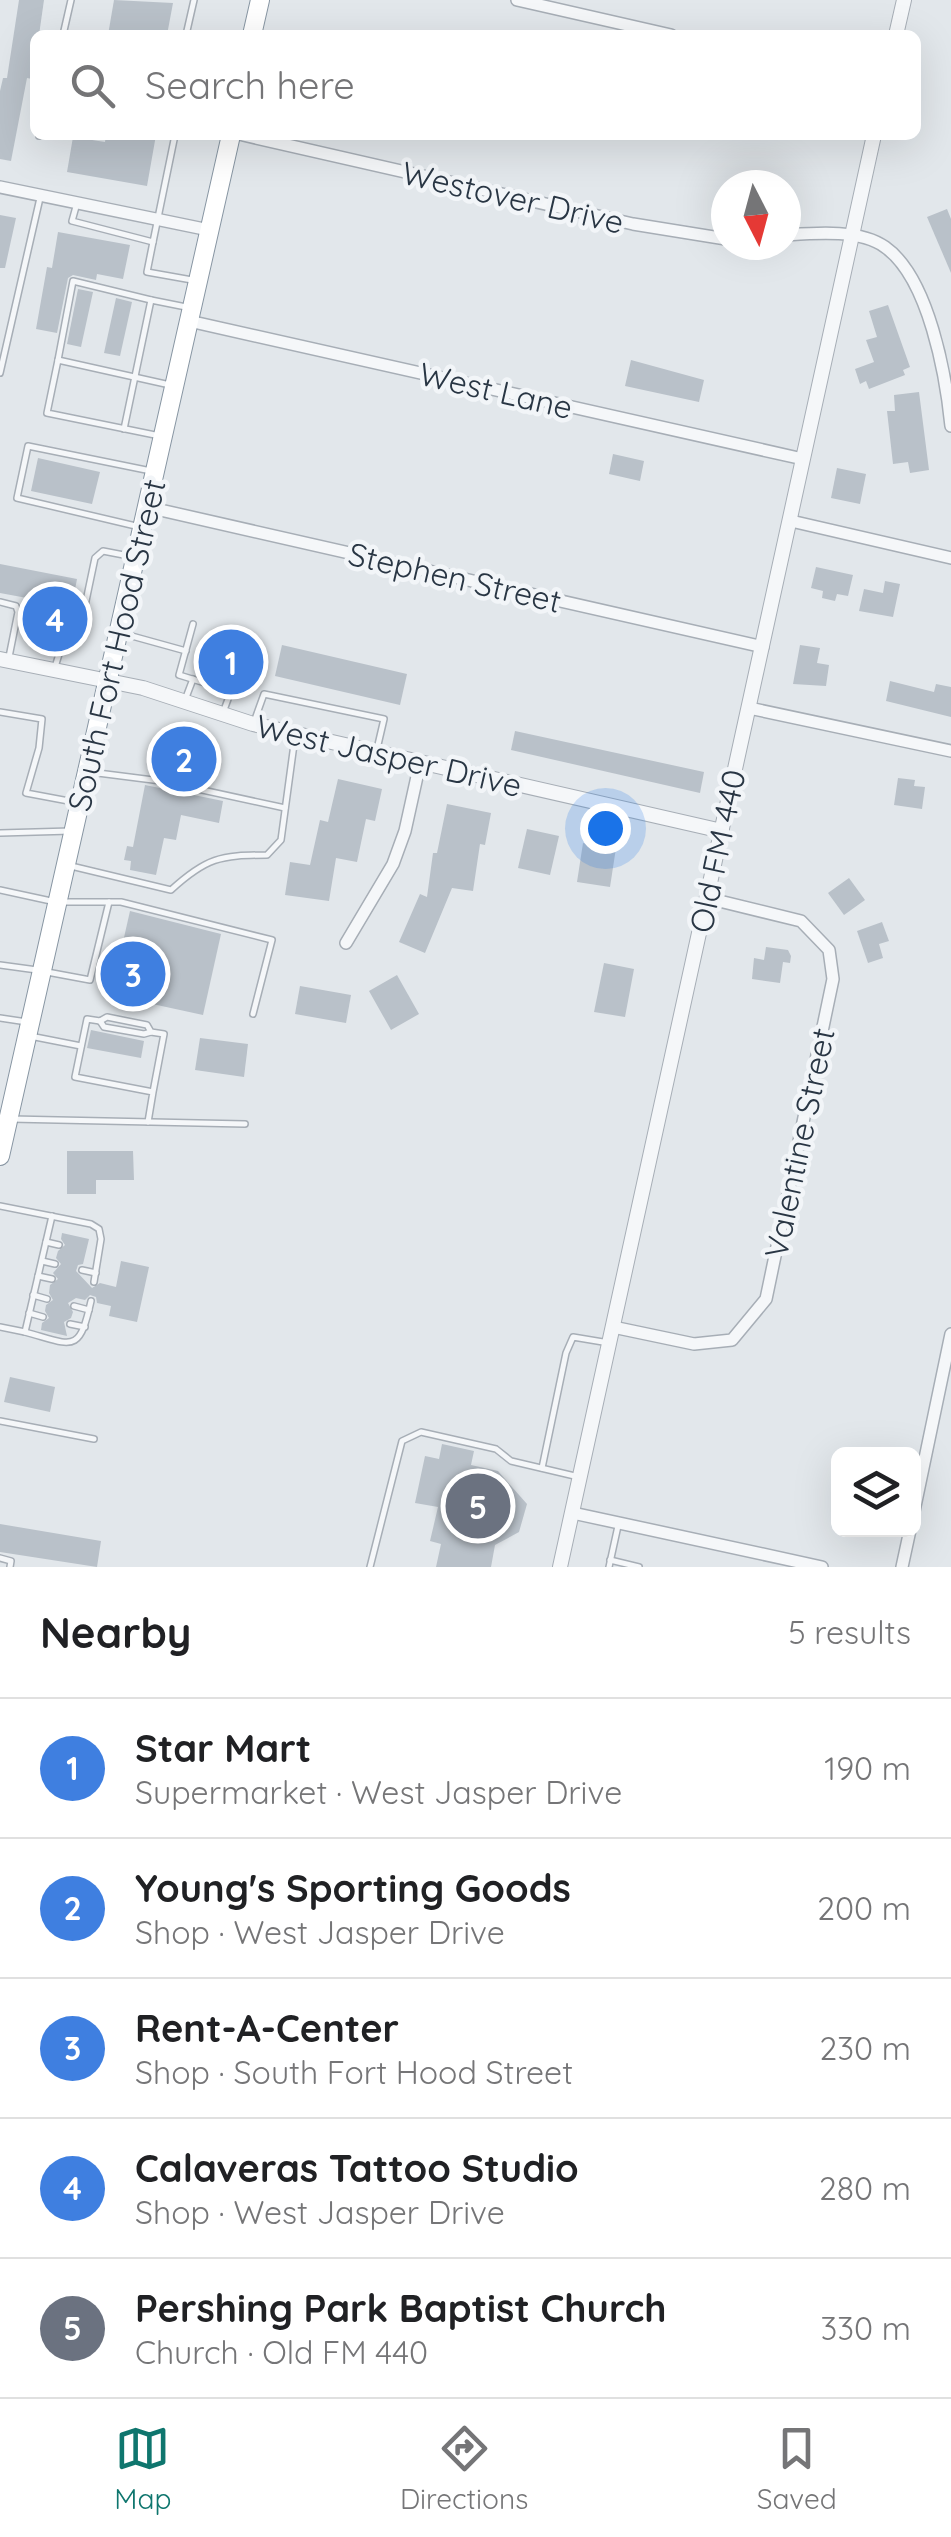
<!DOCTYPE html>
<html lang="en">
<head>
<meta charset="utf-8">
<style>
	:root { --surface:#fff; --page:#f6f6f6; --text:#202124; --muted:#757577; --line:#e0e0e0; --accent:#0f766e }
	body { margin:0; font-family:Quicksand,sans-serif; background:var(--page); color:var(--text) }
	.controls { position:absolute; right:30px; bottom:30px; display:grid; overflow:hidden; border-radius:15px; box-shadow:0 10px 40px #0002 }
	.controls button { width:90px; height:90px; display:grid; place-items:center; padding:0; border:0; border-bottom:2px solid var(--line); background:var(--surface); color:var(--text); font:50px sans-serif }
	.compass { position:absolute; left:711px; top:170px; width:90px; height:90px; border-radius:50%; background:var(--surface); box-shadow:0 10px 40px #0002; rotate:174deg }
	.you { position:absolute; left:605px; top:828px; width:35px; height:35px; margin:-25px; border:8px solid #fff; border-radius:50%; background:#1a73e8; box-shadow:0 0 0 15px #1a73e833 }
	.badge { display:grid; place-items:center; width:65px; height:65px; border-radius:50%; background:var(--accent); color:#fff; font-size:32px; font-weight:700 }
	.pin { position:absolute; translate:-50% -50%; border:5px solid #fff; box-shadow:0 2px 10px #0006 }
	.list { margin:0; padding:0; list-style:none }
	h2 { display:flex; justify-content:space-between; align-items:center; height:130px; margin:0; padding:0 40px; font-size:42px }
	h2 small { font-size:32px; font-weight:400; color:var(--muted) }
	.list li { display:grid; grid-template-columns:65px 1fr auto; gap:30px; align-items:center; box-sizing:border-box; height:140px; padding:0 40px; border-top:2px solid var(--line) }
	.list b { display:block; font-size:38px; white-space:nowrap }
	.list p { margin:0; font-size:32px; white-space:nowrap; color:var(--muted) }
	.list em { font-size:32px; font-style:normal; color:var(--muted) }
	.icon { flex:none; width:55px; height:55px; fill:none; stroke:currentColor; stroke-width:2; stroke-linecap:round; stroke-linejoin:round }
	.map { position:relative; flex:none; width:951px; height:1567px; overflow:hidden }
	.search { position:absolute; background:var(--surface); box-shadow:0 10px 40px #0002; left:30px; right:30px; top:30px; height:110px; display:flex; align-items:center; gap:25px; box-sizing:border-box; padding:0 35px; border-radius:15px; color:var(--muted); font-size:38px }
	.sheet { height:830px; background:var(--surface) }
	nav { display:flex; justify-content:space-around; align-items:center; box-sizing:border-box; height:140px; border-top:2px solid var(--line); background:var(--surface); font-size:28px; color:var(--muted) }
	nav a { display:grid; justify-items:center; gap:5px }
	nav .on { color:var(--accent) }
	.map>svg:first-child { display:block }
	.building { fill:#b9c1c9 }
	.lines { fill:none; stroke-linecap:round; stroke-linejoin:round }
	.service-casing { stroke:#a7aeb6; stroke-width:8 }
	.minor-casing { stroke:#a7aeb6; stroke-width:14 }
	.tertiary-casing { stroke:#a7aeb6; stroke-width:16 }
	.trunk-casing { stroke:#8896a3; stroke-width:20 }
	.service { stroke:#f5f7f9; stroke-width:5 }
	.minor { stroke:#f5f7f9; stroke-width:11 }
	.tertiary { stroke:#f5f7f9; stroke-width:14 }
	.trunk { stroke:#fff; stroke-width:18 }
	.labels { text-anchor:middle; dominant-baseline:central; stroke-width:9; stroke-linejoin:round; paint-order:stroke }
	.street-label { font-size:32px; fill:#293644; stroke:#f2f5f8 }
</style>
</head>
<body>
<div class="map">
<svg width="951" height="1567" viewBox="0 0 951 1567">
	<rect width="100%" height="100%" fill="#e2e7eb"/>
	<g class="building">
		<polygon points="19,0 44,0 39,35 35,35 32,79 27,78 11,161 0,159 0,91 3,78 7,78"/>
		<polygon points="114,0 173,3 167,35 108,35"/>
		<polygon points="106,135 156,135 147,186 67,172 73,137 105,142"/>
		<polygon points="947,209 951,219 951,273 927,217"/>
		<polygon points="0,215 16,218 5,268 0,268"/>
		<polygon points="58,232 130,245 123,279 97,274 96,280 73,275 68,278 57,333 36,329 47,267 52,268"/>
		<polygon points="78,289 93,292 81,347 67,344"/>
		<polygon points="116,298 132,302 120,356 104,353"/>
		<polygon points="888,305 910,367 903,370 905,375 869,389 866,381 860,384 855,369 874,362 866,340 877,337 869,311"/>
		<polygon points="631,360 704,380 699,402 625,386"/>
		<polygon points="919,392 929,470 910,473 908,462 893,464 887,411 895,411 894,395"/>
		<polygon points="613,454 644,461 640,481 609,474"/>
		<polygon points="38,458 100,472 92,504 31,491"/>
		<polygon points="837,468 866,474 860,504 831,498"/>
		<polygon points="0,564 77,579 65,642 36,637 43,601 0,593"/>
		<polygon points="816,567 853,575 848,596 837,594 835,601 822,598 823,591 811,588"/>
		<polygon points="885,581 900,584 893,617 859,611 864,589 883,593"/>
		<polygon points="223,640 250,649 239,685 212,676"/>
		<polygon points="282,645 407,674 400,705 275,676"/>
		<polygon points="800,645 820,648 817,663 829,665 826,686 793,684"/>
		<polygon points="890,681 934,692 936,684 951,687 951,717 886,701"/>
		<polygon points="515,731 704,772 700,793 511,750"/>
		<polygon points="159,734 218,748 209,785 150,773"/>
		<polygon points="898,778 915,780 914,786 925,787 922,809 894,805"/>
		<polygon points="338,779 382,789 375,821 366,819 357,862 336,858 329,901 285,895 290,862 310,865 320,820 328,822"/>
		<polygon points="145,785 223,801 219,823 181,815 176,840 164,838 156,875 130,870 131,861 124,860 127,846 133,847"/>
		<polygon points="447,804 491,813 485,845 480,844 473,891 452,888 425,953 399,942 420,894 427,897 433,853 437,853"/>
		<polygon points="527,829 559,836 550,875 518,868"/>
		<polygon points="583,843 616,848 610,887 577,882"/>
		<polygon points="849,878 865,900 844,915 828,893"/>
		<polygon points="130,911 221,934 203,1015 111,995"/>
		<polygon points="882,922 889,941 879,944 883,958 868,963 857,931"/>
		<polygon points="766,947 788,950 791,956 790,963 783,962 780,983 752,979 754,958 764,960"/>
		<polygon points="604,963 634,969 625,1017 594,1012"/>
		<polygon points="397,975 419,1014 391,1030 369,991"/>
		<polygon points="300,986 351,995 346,1023 295,1014"/>
		<polygon points="91,1030 144,1041 141,1058 87,1048"/>
		<polygon points="200,1038 248,1044 244,1077 195,1070"/>
		<polygon points="67,1151 133,1151 134,1180 96,1180 96,1194 67,1194"/>
		<polygon points="62,1233 89,1239 83,1264 78,1265 76,1271 92,1288 100,1283 116,1287 121,1261 149,1267 137,1322 109,1316 111,1306 97,1303 96,1297 90,1295 85,1300 76,1298 68,1303 73,1312 71,1318 64,1322 67,1336 41,1330 42,1323 49,1318 45,1311 46,1305 53,1300 49,1293 50,1285 58,1279 53,1273 61,1264 56,1258 58,1251 65,1245 61,1239"/>
		<polygon points="10,1377 55,1387 50,1412 4,1402"/>
		<polygon points="442,1444 474,1451 471,1465 498,1471 527,1504 519,1532 495,1545 491,1567 436,1567 441,1544 430,1541 438,1507 415,1503 425,1456 439,1459"/>
		<polygon points="0,1524 101,1541 97,1567 0,1552"/>
	</g>
	<g class="lines">
		<g class="service-casing">
			<g id="service">
				<polyline points="63,35 71,0"/>
				<polyline points="186,35 194,0"/>
				<polyline points="39,136 39,135"/>
				<polyline points="77,203 72,221 153,242 175,135"/>
				<polyline points="153,242 147,272 192,280"/>
				<polyline points="58,360 73,281 151,300"/>
				<polyline points="0,373 40,198"/>
				<polyline points="124,429 151,300 186,307"/>
				<polyline points="160,436 47,413 58,360 170,385"/>
				<polyline points="140,527 17,498 28,446 151,471"/>
				<polyline points="0,602 16,606 18,612 9,657"/>
				<polyline points="193,624 179,675 231,691 224,710"/>
				<polyline points="121,633 186,651"/>
				<polyline points="55,667 60,651 72,647 78,639 95,558 103,551 129,556"/>
				<polyline points="185,700 193,679"/>
				<polyline points="0,712 42,719 39,748 26,793 74,802"/>
				<polyline points="254,722 264,694 384,719 377,749"/>
				<polyline points="90,772 161,781 285,808"/>
				<polyline points="0,833 71,831"/>
				<path d="M71,866L171,890C206,858 220,855 267,855L281,840L295,737"/>
				<polyline points="0,890 51,901"/>
				<polyline points="62,902 121,902 272,940 253,1014"/>
				<polyline points="0,965 37,970"/>
				<polyline points="47,972 90,980 109,902"/>
				<polyline points="0,1018 27,1022"/>
				<polyline points="100,1021 104,1027 144,1034 151,1032"/>
				<polyline points="30,1036 81,1046"/>
				<polyline points="11,1119 245,1124"/>
				<polyline points="148,1122 153,1092 75,1077 87,1019 100,1021 107,1017 147,1025 151,1032 164,1034 153,1092"/>
				<polyline points="0,1206 91,1224 99,1229 101,1239 94,1282"/>
				<polyline points="46,1242 59,1245"/>
				<polyline points="42,1261 55,1264"/>
				<polyline points="82,1270 96,1273"/>
				<polyline points="38,1276 52,1279"/>
				<polyline points="33,1295 47,1299"/>
				<polyline points="74,1306 89,1310"/>
				<polyline points="29,1313 43,1317"/>
				<polyline points="70,1324 85,1327"/>
				<polyline points="0,1327 25,1332 52,1216"/>
				<path d="M25,1332C73,1345 79,1355 91,1301"/>
				<polyline points="0,1421 94,1439"/>
				<polyline points="542,1468 566,1353 573,1337 609,1343"/>
				<polyline points="0,1558 11,1561 10,1567"/>
				<polyline points="610,1560 639,1567"/>
				<polyline points="370,1567 402,1441 421,1432 496,1449 511,1461 579,1477"/>
				<polyline points="609,1567 618,1526"/>
			</g>
		</g>
		<g class="minor-casing">
			<g id="minor">
				<polyline points="517,0 671,35"/>
				<polyline points="243,135 633,224 726,239"/>
				<polyline points="0,187 209,230"/>
				<path d="M786,235C815,233 860,229 885,247C929,278 946,376 951,426"/>
				<polyline points="189,321 803,459"/>
				<polyline points="147,507 763,647"/>
				<polyline points="791,521 951,558"/>
				<polyline points="749,708 951,751"/>
				<polyline points="346,943 393,864 405,831 420,763"/>
				<polyline points="613,1327 694,1344 732,1340 766,1299 833,979 829,950 801,921 707,898"/>
				<polyline points="914,1511 951,1334"/>
				<polyline points="573,1513 822,1567"/>
				<polyline points="902,1567 910,1530"/>
			</g>
		</g>
		<g class="tertiary-casing">
			<g id="tertiary">
				<polyline points="896,35 904,0"/>
				<polyline points="0,659 143,688 253,724 722,831"/>
				<polyline points="560,1567 874,135"/>
			</g>
		</g>
		<g class="trunk-casing">
			<g id="trunk">
				<polyline points="252,35 260,0"/>
				<polyline points="0,1156 231,135"/>
			</g>
		</g>
		<use href="#service" class="service"/>
		<use href="#minor" class="minor"/>
		<use href="#tertiary" class="tertiary"/>
		<use href="#trunk" class="trunk"/>
	</g>
	<g class="labels">
		<g class="street-label">
			<text transform="translate(513 197) rotate(13)">Westover Drive</text>
			<text transform="translate(496 390) rotate(13)">West Lane</text>
			<text transform="translate(455 577) rotate(13)">Stephen Street</text>
			<text transform="translate(116 645) rotate(-77)">South Fort Hood Street</text>
			<text transform="translate(389 755) rotate(13)">West Jasper Drive</text>
			<text transform="translate(717 851) rotate(-78)">Old FM 440</text>
			<text transform="translate(799 1143) rotate(-78)">Valentine Street</text>
		</g>
	</g>
</svg>
<div class="controls">
<button><svg class="icon" aria-label="layers" viewBox="0 0 24 24"><path d="M12 4l9 5-9 5-9-5zM3 14l9 5 9-5"/></svg></button>
</div>
<svg class="compass" viewBox="-18 -18 36 36"><path d="M0-13l5 13h-10z" fill="#e53935"/><path d="M0 13l5-13h-10z" fill="#757577"/></svg>
<div class="you"></div>
<div class="pin badge" style="left:231px;top:662px;background:#3f7fe0">1</div>
<div class="pin badge" style="left:184px;top:759px;background:#3f7fe0">2</div>
<div class="pin badge" style="left:133px;top:974px;background:#3f7fe0">3</div>
<div class="pin badge" style="left:55px;top:619px;background:#3f7fe0">4</div>
<div class="pin badge" style="left:478px;top:1506px;background:#6b7280">5</div>
<div class="search"><svg class="icon" aria-label="search" viewBox="0 0 24 24"><circle cx="10" cy="10" r="6"/><path d="M15 15l6 6"/></svg>Search here</div>
</div>
<section class="sheet">
<h2>Nearby<small>5 results</small></h2>
<ul class="list">
<li><span class="badge" style="background:#3f7fe0">1</span><div><b>Star Mart</b><p>Supermarket · West Jasper Drive</p></div><em>190 m</em></li>
<li><span class="badge" style="background:#3f7fe0">2</span><div><b>Young's Sporting Goods</b><p>Shop · West Jasper Drive</p></div><em>200 m</em></li>
<li><span class="badge" style="background:#3f7fe0">3</span><div><b>Rent-A-Center</b><p>Shop · South Fort Hood Street</p></div><em>230 m</em></li>
<li><span class="badge" style="background:#3f7fe0">4</span><div><b>Calaveras Tattoo Studio</b><p>Shop · West Jasper Drive</p></div><em>280 m</em></li>
<li><span class="badge" style="background:#6b7280">5</span><div><b>Pershing Park Baptist Church</b><p>Church · Old FM 440</p></div><em>330 m</em></li>
</ul>
</section>
<nav>
<a class="on"><svg class="icon" aria-label="map" viewBox="0 0 24 24"><path d="M3 6l6-2 6 2 6-2v14l-6 2-6-2-6 2zM9 4v14M15 6v14"/></svg>Map</a>
<a><svg class="icon" aria-label="directions" viewBox="0 0 24 24"><path d="M12 3l9 9-9 9-9-9zM9 14v-3h6M13 9l2 2-2 2"/></svg>Directions</a>
<a><svg class="icon" aria-label="saved" viewBox="0 0 24 24"><path d="M7 4h10v16l-5-4-5 4z"/></svg>Saved</a>
</nav>
</body>
</html>
